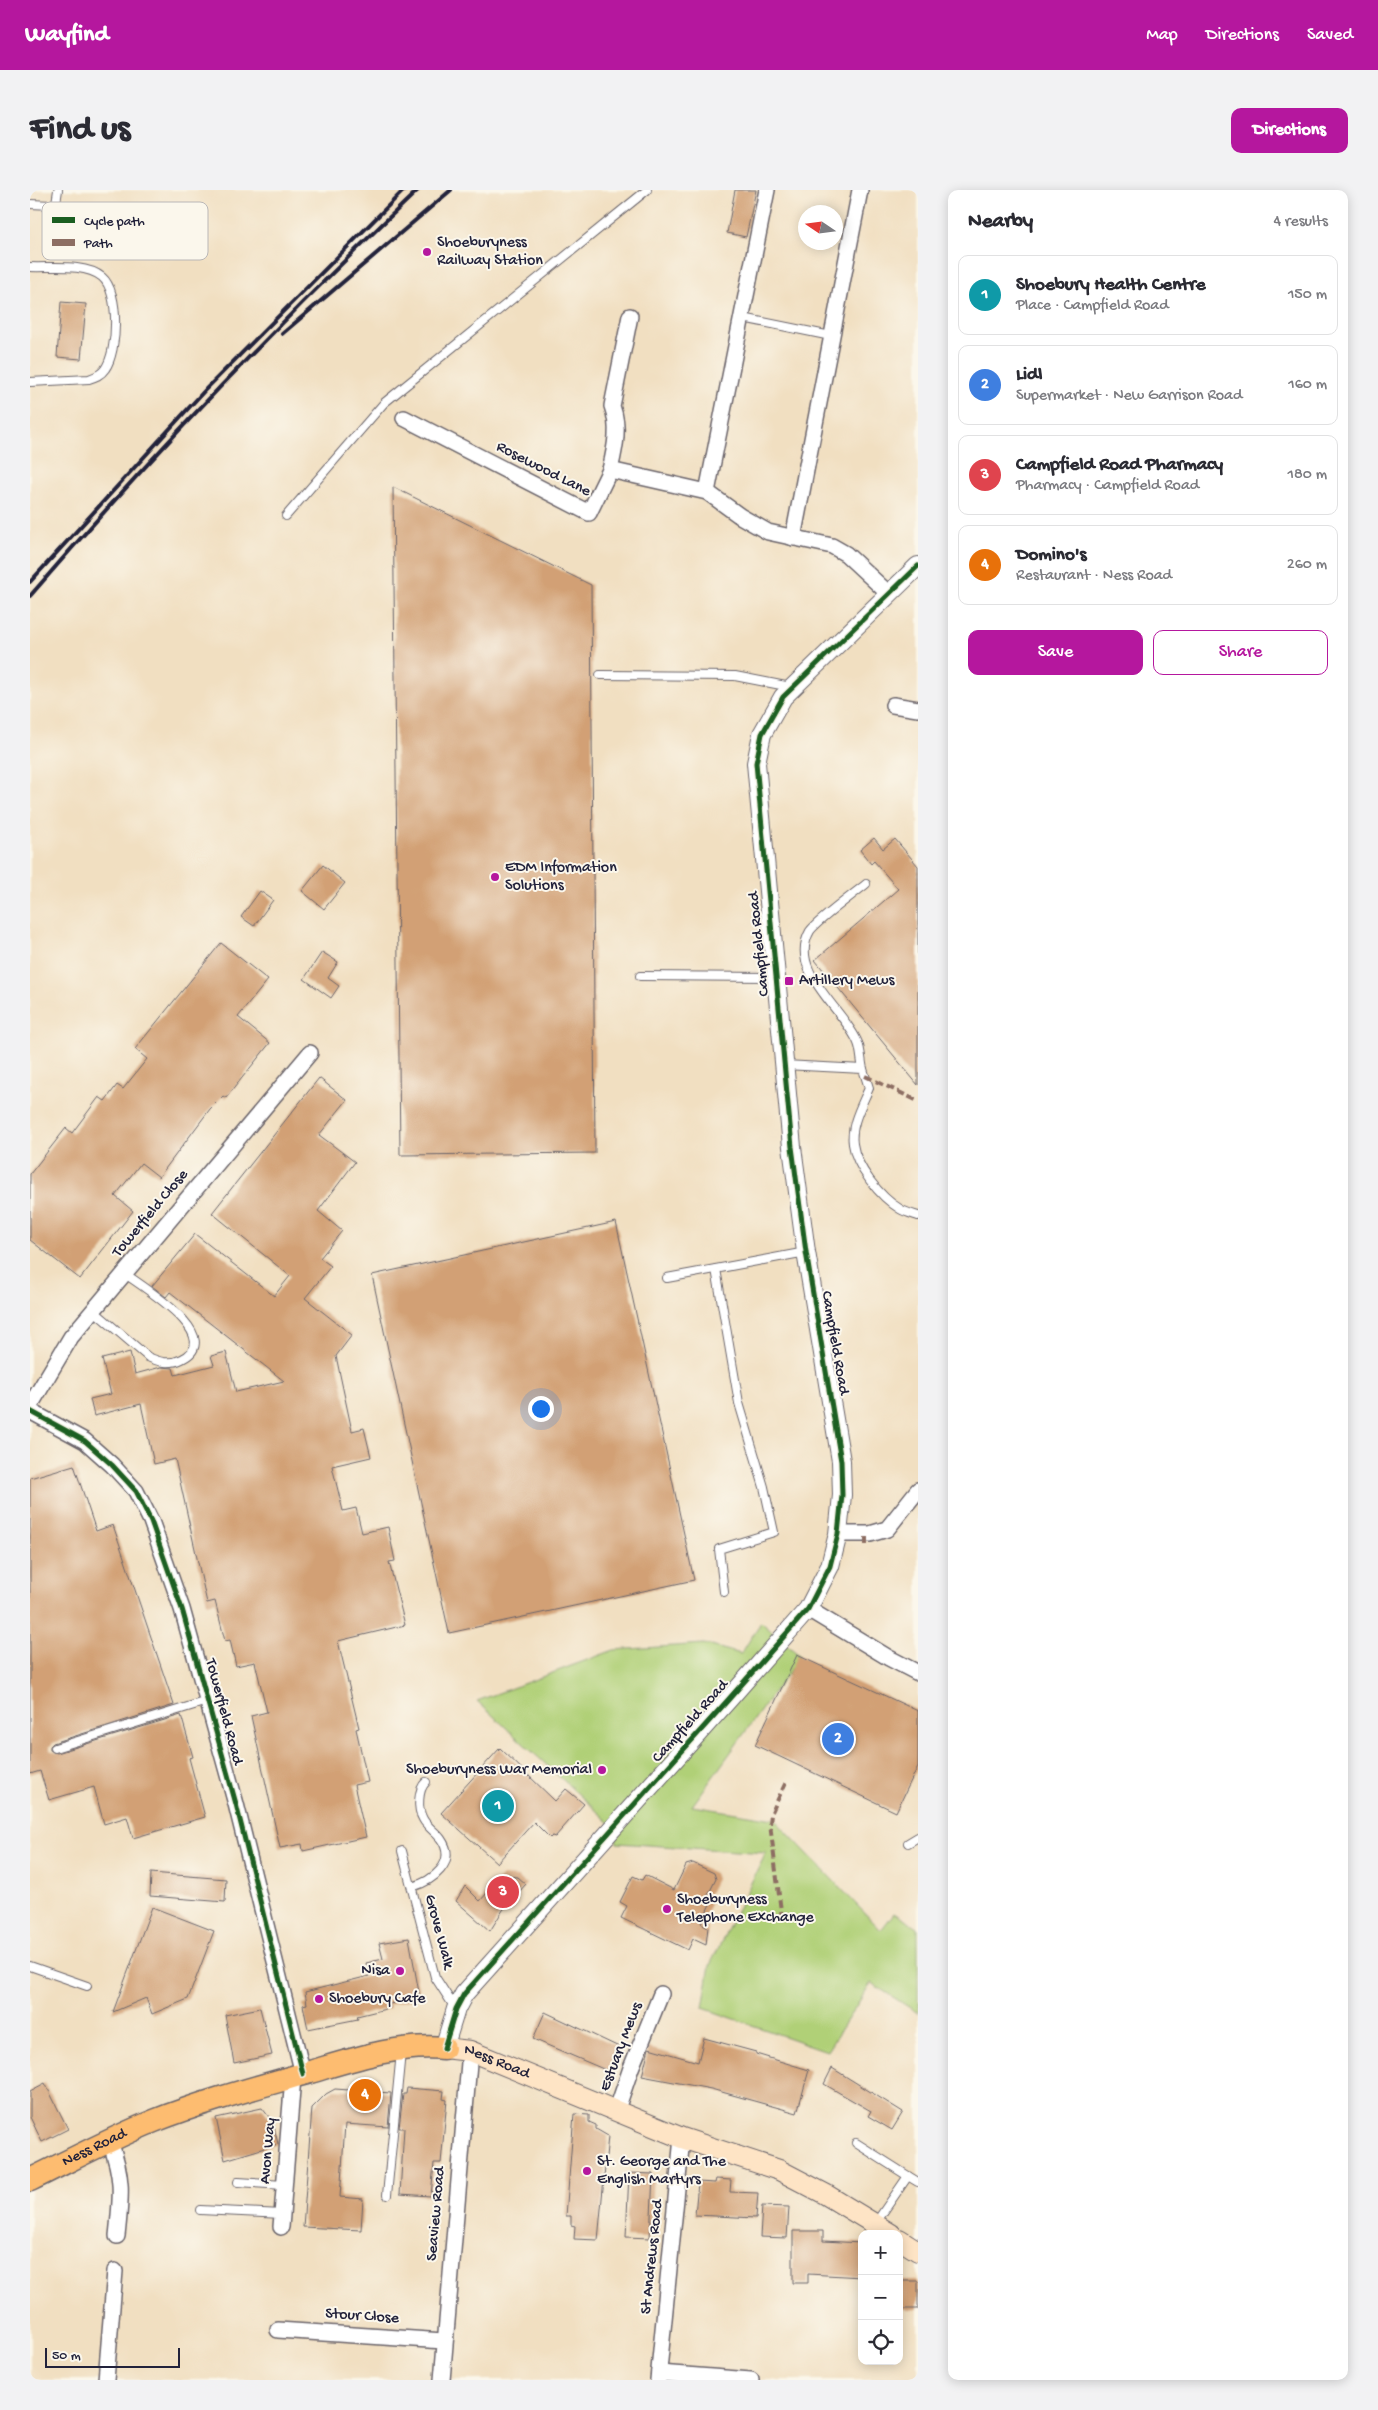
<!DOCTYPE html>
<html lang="en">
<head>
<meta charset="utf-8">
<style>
	:root { --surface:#fff; --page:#f2f2f3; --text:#2b2b33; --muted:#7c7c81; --line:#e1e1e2; --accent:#b5179e }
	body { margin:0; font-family:"Gochi Hand",sans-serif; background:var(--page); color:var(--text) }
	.controls { position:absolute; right:15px; bottom:15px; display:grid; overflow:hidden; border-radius:10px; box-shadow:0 2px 12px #0003 }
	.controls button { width:45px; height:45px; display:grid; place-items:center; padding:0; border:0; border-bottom:1px solid var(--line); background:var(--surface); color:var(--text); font:25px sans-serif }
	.compass { position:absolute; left:768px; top:15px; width:45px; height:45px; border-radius:50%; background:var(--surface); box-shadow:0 2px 12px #0003; rotate:283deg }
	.scale { position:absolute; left:15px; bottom:12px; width:135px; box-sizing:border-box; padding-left:5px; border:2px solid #22223b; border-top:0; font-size:14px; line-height:18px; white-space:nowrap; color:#22223b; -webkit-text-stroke:4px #fbf7ec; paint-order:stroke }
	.you { position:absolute; left:510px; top:1218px; width:18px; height:18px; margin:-12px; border:4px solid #fff; border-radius:50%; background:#1a73e8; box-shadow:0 0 0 8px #1a73e833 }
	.badge { display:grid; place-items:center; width:32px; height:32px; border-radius:50%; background:var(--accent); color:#fff; font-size:16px; font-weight:700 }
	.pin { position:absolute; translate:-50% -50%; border:2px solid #fff; box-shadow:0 1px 5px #0006 }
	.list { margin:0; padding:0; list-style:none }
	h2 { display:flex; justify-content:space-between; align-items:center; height:65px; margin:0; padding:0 20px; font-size:21px }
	h2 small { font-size:16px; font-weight:400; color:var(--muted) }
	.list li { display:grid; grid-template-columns:32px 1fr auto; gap:15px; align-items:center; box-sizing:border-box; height:80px; margin:0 10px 10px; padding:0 10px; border:1px solid var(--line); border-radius:10px }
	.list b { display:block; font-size:19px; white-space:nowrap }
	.list p { margin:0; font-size:16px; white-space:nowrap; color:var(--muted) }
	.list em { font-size:16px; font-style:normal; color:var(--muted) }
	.actions { display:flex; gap:10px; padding:15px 20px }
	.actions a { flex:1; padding:11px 0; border:1px solid var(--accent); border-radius:10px; text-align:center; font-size:18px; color:var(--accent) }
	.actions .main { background:var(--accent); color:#fff }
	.icon { flex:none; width:28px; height:28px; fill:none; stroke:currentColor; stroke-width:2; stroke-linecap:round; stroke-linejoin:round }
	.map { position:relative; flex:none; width:888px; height:2190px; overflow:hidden; border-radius:10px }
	header { display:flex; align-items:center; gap:30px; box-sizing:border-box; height:70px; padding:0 25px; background:var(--accent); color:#fff }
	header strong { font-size:24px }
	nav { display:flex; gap:28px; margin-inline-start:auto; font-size:18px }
	.intro { display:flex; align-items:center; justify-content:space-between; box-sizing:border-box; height:120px; padding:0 30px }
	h1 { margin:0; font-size:35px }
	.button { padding:12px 22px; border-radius:10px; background:var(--accent); color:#fff; font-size:18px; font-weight:700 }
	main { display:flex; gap:30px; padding:0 30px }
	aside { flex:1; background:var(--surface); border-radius:10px; box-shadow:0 2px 12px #0003 }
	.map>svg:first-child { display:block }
	.green { fill:#b0d077; stroke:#697959 }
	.building { fill:#d2a075 }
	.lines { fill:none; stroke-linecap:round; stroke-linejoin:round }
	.service-casing { stroke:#6a646a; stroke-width:10 }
	.minor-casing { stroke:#6a646a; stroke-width:18 }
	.tertiary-casing { stroke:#6a646a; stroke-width:20 }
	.secondary-casing { stroke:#6a646a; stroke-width:22 }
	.primary-casing { stroke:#6a646a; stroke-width:25 }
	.service { stroke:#fff; stroke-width:8 }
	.minor { stroke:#fff; stroke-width:15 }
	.tertiary { stroke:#fff; stroke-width:18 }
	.secondary { stroke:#fee4c5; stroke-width:20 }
	.primary { stroke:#fdbc6f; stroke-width:22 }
	.rail { stroke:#22223b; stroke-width:4 }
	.quiet { stroke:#8d6e63; stroke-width:4; stroke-dasharray:8 4; stroke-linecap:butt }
	.cycleway-casing { stroke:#fbf7ec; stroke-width:8 }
	.cycleway { stroke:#1b5e20; stroke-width:5 }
	.poi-dot { fill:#b5179e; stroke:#fbf7ec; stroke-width:2 }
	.labels { text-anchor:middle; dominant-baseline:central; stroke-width:4; stroke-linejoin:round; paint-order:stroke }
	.poi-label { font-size:16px; fill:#22223b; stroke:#fbf7ec; text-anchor:start }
	.street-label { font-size:16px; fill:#22223b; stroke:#fbf7ec }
	.key { fill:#fbf7ec; stroke:#bab7b7; stroke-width:1 }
	.key-label { font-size:14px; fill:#22223b }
</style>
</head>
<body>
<header>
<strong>Wayfind</strong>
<nav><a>Map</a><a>Directions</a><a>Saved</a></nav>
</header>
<div class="intro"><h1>Find us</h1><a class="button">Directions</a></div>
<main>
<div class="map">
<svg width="888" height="2190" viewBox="0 0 888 2190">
	<rect width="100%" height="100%" fill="#fbf7ec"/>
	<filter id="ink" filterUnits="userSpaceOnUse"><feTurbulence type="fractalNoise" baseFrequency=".02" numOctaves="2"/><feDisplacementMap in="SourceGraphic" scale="10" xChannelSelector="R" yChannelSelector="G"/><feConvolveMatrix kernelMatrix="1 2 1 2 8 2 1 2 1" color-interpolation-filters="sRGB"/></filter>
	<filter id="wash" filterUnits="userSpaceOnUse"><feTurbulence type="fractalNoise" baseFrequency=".0096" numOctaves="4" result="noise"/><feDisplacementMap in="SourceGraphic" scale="20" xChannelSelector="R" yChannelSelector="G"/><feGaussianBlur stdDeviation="1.12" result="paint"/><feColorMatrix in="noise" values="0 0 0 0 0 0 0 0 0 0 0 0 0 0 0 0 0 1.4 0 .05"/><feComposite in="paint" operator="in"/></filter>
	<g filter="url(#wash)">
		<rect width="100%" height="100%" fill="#f1dfc1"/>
		<polygon class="green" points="731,1432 770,1466 662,1616 744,1629 851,1740 864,1723 888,1738 888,1823 841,1793 797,1861 673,1818 680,1775 736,1663 587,1653 583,1636 447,1511 584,1460 674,1454 711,1464"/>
		<g id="blocks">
			<g class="building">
				<polygon points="705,0 726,0 716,47 697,43"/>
				<polygon points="31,112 56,114 51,169 27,167"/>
				<polygon points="363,297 561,395 565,963 370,965"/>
				<polygon points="844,648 853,659 865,649 888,676 888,895 785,770 868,699 844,671 841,674 830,660"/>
				<polygon points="293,675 315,693 294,719 272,701"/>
				<polygon points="230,701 243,710 224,736 211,727"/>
				<polygon points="191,753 238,790 208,827 240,853 196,908 193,906 180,919 129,987 111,973 85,1006 103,1021 50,1089 0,1050 0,984 36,938 42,943 69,907 75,911 87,895 93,899 117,869 105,859"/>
				<polygon points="292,762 308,772 298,788 309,796 301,808 274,789"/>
				<polygon points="289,888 317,910 289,945 325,972 288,1021 312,1041 290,1068 301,1076 275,1108 322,1145 306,1166 322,1241 334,1238 341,1267 302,1276 313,1321 326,1318 332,1343 358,1337 365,1371 359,1372 375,1435 308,1451 329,1538 326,1539 338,1592 324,1595 336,1647 273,1661 272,1654 250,1658 221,1526 237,1522 225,1472 206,1476 200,1450 195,1451 185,1411 177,1413 145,1269 124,1274 111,1214 64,1226 60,1209 81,1204 72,1169 100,1162 105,1184 131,1177 143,1178 145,1185 184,1175 181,1166 196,1162 206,1202 254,1191 140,1102 136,1107 122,1096 165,1044 244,1106 260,1086 182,1023"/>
				<polygon points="586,1032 664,1390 419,1443 342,1085"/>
				<polygon points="44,1275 66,1341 83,1335 144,1515 23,1553 20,1556 20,1560 27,1563 151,1525 163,1567 159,1568 175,1627 103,1648 97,1627 74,1634 64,1597 19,1610 10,1581 0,1584 0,1288"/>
				<polygon points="767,1465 888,1521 888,1576 866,1622 725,1555"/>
				<polygon points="470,1558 525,1611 536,1599 554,1614 525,1647 522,1646 520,1648 504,1632 467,1673 411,1623"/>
				<polygon points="663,1673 684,1683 686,1689 676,1709 681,1712 671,1733 678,1737 676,1755 663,1749 658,1760 591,1728 597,1716 590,1712 603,1686 612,1690 615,1685 644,1700 656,1675"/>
				<polygon points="121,1683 196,1689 195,1712 120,1706"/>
				<polygon points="472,1686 488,1687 496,1694 473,1720 460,1741 426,1711 435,1696 450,1711"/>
				<polygon points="122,1717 184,1741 158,1809 122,1824 116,1808 83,1822"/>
				<polygon points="379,1748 390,1808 359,1814 360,1818 327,1826 328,1829 278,1839 273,1815 277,1814 275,1802 339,1786 336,1773 353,1769 349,1753"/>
				<polygon points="230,1818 242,1865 204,1873 195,1825"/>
				<polygon points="515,1822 589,1857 578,1881 503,1849"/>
				<polygon points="674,1848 726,1862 726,1864 779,1880 767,1923 681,1899 612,1886 619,1858 668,1872"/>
				<polygon points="802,1878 873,1922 862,1940 838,1926 841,1921 794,1894"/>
				<polygon points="15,1893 38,1939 12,1952 0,1927 0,1901"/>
				<polygon points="377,1898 414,1901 413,1909 417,1910 411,1973 404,1973 401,2006 370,2004 374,1938 369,1938 373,1904 376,1904"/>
				<polygon points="305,1899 361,1903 358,1937 315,1934 310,2007 333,2009 331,2040 273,2037 282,1918 296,1904"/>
				<polygon points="232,1918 243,1932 248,1954 195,1970 186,1928"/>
				<polygon points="544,1924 559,1925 559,1932 566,1935 566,1939 578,1946 568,2050 544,2049 545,2036 541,2035 541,2026 536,2026"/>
				<polygon points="599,1983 623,1984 620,2048 596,2047"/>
				<polygon points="686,1989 701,1990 700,2002 728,2003 726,2028 665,2025 668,1992 685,1993"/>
				<polygon points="732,2016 759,2017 757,2048 730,2047"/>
				<polygon points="763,2041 793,2041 793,2051 832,2053 832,2087 778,2084 778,2093 763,2093"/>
				<polygon points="870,2091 888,2091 888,2119 869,2119"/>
			</g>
		</g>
	</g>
	<g filter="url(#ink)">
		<use href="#blocks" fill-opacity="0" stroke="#6a646a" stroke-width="1"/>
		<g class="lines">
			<g class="service-casing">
				<g id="service">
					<polyline points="0,14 22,15 26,13 28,0"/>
					<path d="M0,77C21,78 55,73 72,87C90,102 88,161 75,179C71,185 65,187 59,189L0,192"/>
					<polyline points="713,128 801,146"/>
					<polyline points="256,326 354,213 617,0"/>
					<polyline points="570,485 705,486 761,497"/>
					<polyline points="610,786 746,787"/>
					<path d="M754,875L833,879L839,898C832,915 820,935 823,954C826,977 850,1007 870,1019C875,1022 882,1024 888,1026"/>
					<path d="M833,879C831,871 831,860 828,853C815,820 757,781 780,741C787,731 825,703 836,694"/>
					<polyline points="686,1079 709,1213 734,1297 744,1342 689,1359 694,1402"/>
					<polyline points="637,1088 776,1062"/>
					<path d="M63,1120L118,1167C129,1172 140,1175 152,1169C197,1147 111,1096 94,1083"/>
					<polyline points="25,1558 177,1511"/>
					<polyline points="878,1653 888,1647"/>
					<polyline points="372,1661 405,1787 425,1818"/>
					<path d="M382,1697C402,1691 428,1673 411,1649C406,1642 397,1637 393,1629C387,1619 388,1599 396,1592"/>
					<polyline points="0,1776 57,1796"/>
					<polyline points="826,1953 878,1986 845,2034"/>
					<polyline points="878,1986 888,1992"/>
					<polyline points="208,1992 254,1995"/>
					<polyline points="357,2005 371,1862"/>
					<polyline points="170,2020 252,2024"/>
				</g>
			</g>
			<g class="minor-casing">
				<g id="minor">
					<polyline points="374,228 559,323 580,280 677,302 710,326 738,342 802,356 816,364 859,404"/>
					<path d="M580,280C585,258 590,238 582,216L600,126"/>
					<polyline points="677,302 737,0"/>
					<polyline points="763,348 830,0"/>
					<polyline points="863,515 888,519"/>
					<polyline points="0,1216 41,1147 280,863"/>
					<polyline points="0,1221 55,1251 82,1275 106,1301 121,1331 152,1419 206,1614 273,1884"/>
					<polyline points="808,1344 840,1344 857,1339 888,1300"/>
					<polyline points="778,1419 859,1468 888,1483"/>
					<polyline points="586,1922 601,1878 631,1804"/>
					<path d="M80,1952C94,1989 91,2007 87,2046"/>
					<polyline points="251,2037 263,1887"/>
					<polyline points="248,2140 414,2151"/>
					<polyline points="629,2183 721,2190"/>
					<polyline points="76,2190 85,2081"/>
					<polyline points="412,2190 440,1861"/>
					<polyline points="628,2190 652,1948"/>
				</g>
			</g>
			<g class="tertiary-casing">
				<polyline id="tertiary" points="414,1858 426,1819 434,1804 698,1510 778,1419 800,1376 808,1344 812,1305 811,1271 776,1062 762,957 726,573 732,544 753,507 888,376"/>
			</g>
			<g class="secondary-casing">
				<g id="secondary">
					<path id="s1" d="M414,1858L440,1861L652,1948L749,1980L795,2004L861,2044"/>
					<polyline points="869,2049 888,2061"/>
				</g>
			</g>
			<g class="primary-casing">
				<g id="primary">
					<path id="s2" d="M0,1990C41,1970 82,1948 124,1931C175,1911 228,1897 280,1882C324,1869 368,1854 414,1858"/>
				</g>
			</g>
			<use href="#service" class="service"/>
			<use href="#minor" class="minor"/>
			<use href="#tertiary" class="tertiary"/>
			<use href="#secondary" class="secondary"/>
			<use href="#primary" class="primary"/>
			<g class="rail">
				<polyline points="252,144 421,0"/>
				<polyline points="0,392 176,199 374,0"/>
				<path d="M0,406C121,266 254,127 388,0"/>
			</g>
			<g class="quiet">
				<polyline points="835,886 888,911"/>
				<polyline points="836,1355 836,1344"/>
				<polyline points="752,1729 740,1634 741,1624 756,1592"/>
			</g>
			<g class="cycleway-casing">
				<g id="cycleway">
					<polyline points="0,1221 55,1251 82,1275 106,1301 121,1331 152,1419 206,1614 273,1884"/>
					<polyline points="414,1858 426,1819 434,1804 698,1510 778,1419 800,1376 808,1344 812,1305 811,1271 776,1062 762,957 726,573 732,544 753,507 888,376"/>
				</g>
			</g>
			<use href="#cycleway" class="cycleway"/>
		</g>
	</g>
	<g class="poi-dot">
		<circle cx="397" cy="62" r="5"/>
		<circle cx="465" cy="687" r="5"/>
		<rect x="754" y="786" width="10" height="10" rx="2.5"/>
		<circle cx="572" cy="1580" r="5"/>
		<circle cx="637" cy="1719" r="5"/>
		<circle cx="370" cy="1781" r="5"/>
		<circle cx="289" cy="1809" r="5"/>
		<circle cx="557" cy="1981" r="5"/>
	</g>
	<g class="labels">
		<g class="poi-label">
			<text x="407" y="53">Shoeburyness<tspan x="407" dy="18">Railway Station</tspan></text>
			<text x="475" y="678">EDM Information<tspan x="475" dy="18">Solutions</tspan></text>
			<text x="769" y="791">Artillery Mews</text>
			<text x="562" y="1580" text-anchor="end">Shoeburyness War Memorial</text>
			<text x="647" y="1710">Shoeburyness<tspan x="647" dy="18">Telephone Exchange</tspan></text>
			<text x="360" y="1781" text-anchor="end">Nisa</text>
			<text x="299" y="1809">Shoebury Cafe</text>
			<text x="567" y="1972">St. George and The<tspan x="567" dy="18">English Martyrs</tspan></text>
		</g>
		<g class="street-label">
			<text transform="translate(513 280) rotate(27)">Rosewood Lane</text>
			<text transform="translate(730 754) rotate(-96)">Campfield Road</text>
			<text transform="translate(121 1024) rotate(-50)">Towerfield Close</text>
			<text transform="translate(804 1153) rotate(80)">Campfield Road</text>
			<text transform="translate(193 1522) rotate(75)">Towerfield Road</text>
			<text transform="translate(661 1532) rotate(-48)">Campfield Road</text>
			<text transform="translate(408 1742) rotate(75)">Grove Walk</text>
			<text transform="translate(592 1857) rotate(-69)">Estuary Mews</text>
			<text stroke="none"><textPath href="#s1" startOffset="55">Ness Road</textPath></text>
			<text stroke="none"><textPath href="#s2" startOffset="72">Ness Road</textPath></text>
			<text transform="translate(239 1961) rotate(-85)">Avon Way</text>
			<text transform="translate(407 2024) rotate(-85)">Seaview Road</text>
			<text transform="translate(623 2067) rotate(-84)">St Andrews Road</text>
			<text transform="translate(332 2127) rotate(4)">Stour Close</text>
		</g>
	</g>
	<rect x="12" y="12" width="166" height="58" rx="8" class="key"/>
	<rect x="22" y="27" width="23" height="6" fill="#1b5e20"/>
	<rect x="22" y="49" width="23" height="7" fill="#8d6e63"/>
	<g class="key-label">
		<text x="54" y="35">Cycle path</text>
		<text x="54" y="57">Path</text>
	</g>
</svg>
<div class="controls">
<button>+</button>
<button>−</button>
<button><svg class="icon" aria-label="locate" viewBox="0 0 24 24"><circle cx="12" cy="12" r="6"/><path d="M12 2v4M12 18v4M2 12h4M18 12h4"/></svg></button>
</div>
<svg class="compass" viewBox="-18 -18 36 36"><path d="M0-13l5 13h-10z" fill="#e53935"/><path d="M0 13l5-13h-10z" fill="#7c7c81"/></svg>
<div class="scale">50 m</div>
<div class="you"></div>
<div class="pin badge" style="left:468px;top:1616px;background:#0f9aa8">1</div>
<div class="pin badge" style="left:808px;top:1549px;background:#3f7fe0">2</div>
<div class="pin badge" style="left:473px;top:1702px;background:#e0444e">3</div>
<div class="pin badge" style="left:335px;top:1905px;background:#e8710a">4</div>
</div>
<aside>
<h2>Nearby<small>4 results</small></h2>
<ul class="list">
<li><span class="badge" style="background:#0f9aa8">1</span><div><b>Shoebury Health Centre</b><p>Place · Campfield Road</p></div><em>150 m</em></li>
<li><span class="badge" style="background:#3f7fe0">2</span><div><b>Lidl</b><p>Supermarket · New Garrison Road</p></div><em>160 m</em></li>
<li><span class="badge" style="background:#e0444e">3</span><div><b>Campfield Road Pharmacy</b><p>Pharmacy · Campfield Road</p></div><em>180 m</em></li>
<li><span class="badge" style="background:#e8710a">4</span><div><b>Domino's</b><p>Restaurant · Ness Road</p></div><em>260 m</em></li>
</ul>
<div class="actions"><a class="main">Save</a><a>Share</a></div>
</aside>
</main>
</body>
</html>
